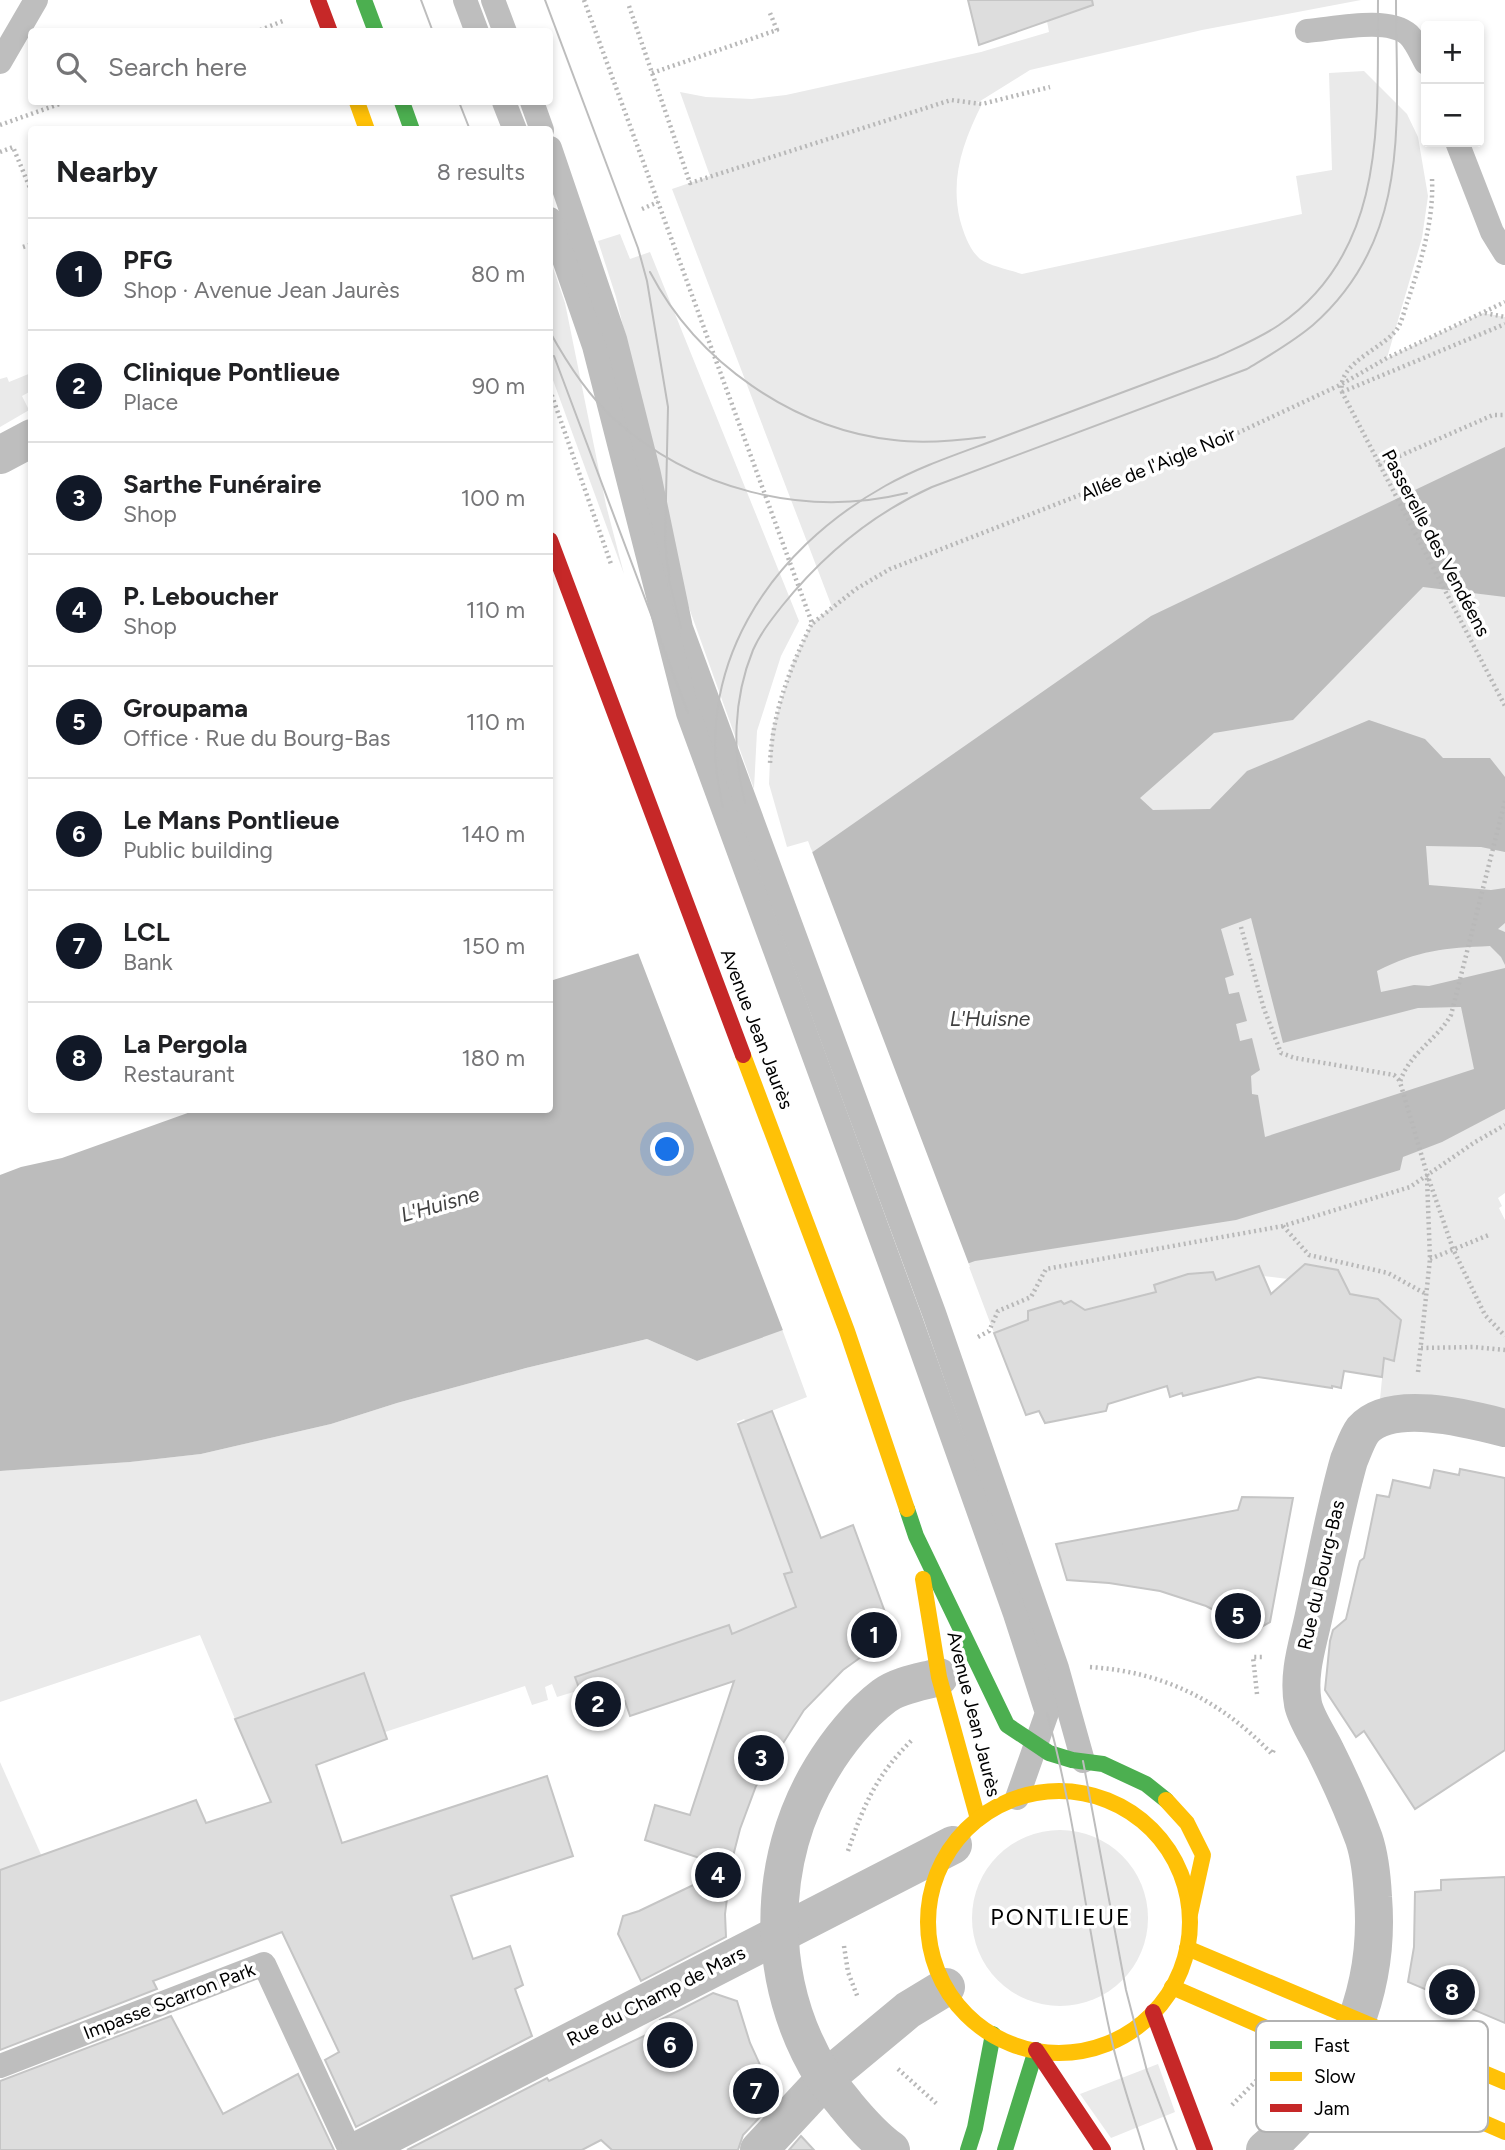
<!DOCTYPE html>
<html lang="en">
<head>
<meta charset="utf-8">
<style>
	:root { --surface:#fff; --page:#f2f2f2; --text:#202124; --muted:#757577; --line:#e0e0e0; --accent:#111827 }
	body { margin:0; font-family:Figtree,sans-serif; background:var(--page); color:var(--text) }
	.controls { position:absolute; right:21px; top:21px; display:grid; overflow:hidden; border-radius:7px; box-shadow:0 4px 10px #0003 }
	.controls button { width:63px; height:63px; display:grid; place-items:center; padding:0; border:0; border-bottom:2px solid var(--line); background:var(--surface); color:var(--text); font:35px sans-serif }
	.you { position:absolute; left:668px; top:1150px; width:24px; height:24px; margin:-18px; border:5px solid #fff; border-radius:50%; background:#1a73e8; box-shadow:0 0 0 10px #1a73e833 }
	.badge { display:grid; place-items:center; width:46px; height:46px; border-radius:50%; background:var(--accent); color:#fff; font-size:23px; font-weight:700 }
	.pin { position:absolute; translate:-50% -50%; border:4px solid #fff; box-shadow:0 2px 7px #0006 }
	.list { margin:0; padding:0; list-style:none }
	h2 { display:flex; justify-content:space-between; align-items:center; height:91px; margin:0; padding:0 28px; font-size:30px }
	h2 small { font-size:23px; font-weight:400; color:var(--muted) }
	.list li { display:grid; grid-template-columns:46px 1fr auto; gap:21px; align-items:center; box-sizing:border-box; height:112px; padding:0 28px; border-top:2px solid var(--line) }
	.list b { display:block; font-size:26px; white-space:nowrap }
	.list p { margin:0; font-size:23px; white-space:nowrap; color:var(--muted) }
	.list em { font-size:23px; font-style:normal; color:var(--muted) }
	.icon { flex:none; width:38px; height:38px; fill:none; stroke:currentColor; stroke-width:2; stroke-linecap:round; stroke-linejoin:round }
	.map { position:relative; flex:none; width:1505px; height:2150px; overflow:hidden }
	.search { position:absolute; background:var(--surface); box-shadow:0 4px 10px #0003; left:28px; top:28px; width:525px; height:77px; display:flex; align-items:center; gap:18px; box-sizing:border-box; padding:0 24px; border-radius:7px; color:var(--muted); font-size:26px }
	.panel { position:absolute; background:var(--surface); box-shadow:0 4px 10px #0003; left:28px; top:126px; width:525px; height:987px; border-radius:7px }
	.map>svg:first-child { display:block }
	.green { fill:#eaeaea }
	.water { fill:#bcbcbc; fill-rule:evenodd }
	.pier { fill:#fff }
	.building { fill:#ddd; stroke:#c5c5c5; stroke-width:2 }
	.lines { fill:none; stroke-linecap:round; stroke-linejoin:round }
	.path { stroke:#b8b8b8; stroke-width:4.5; stroke-dasharray:2 3.5; stroke-linecap:butt }
	.lane { stroke:#bebebe; stroke-width:24 }
	.street { stroke:#bebebe; stroke-width:38 }
	.fast { stroke:#4caf50; stroke-width:16 }
	.slow { stroke:#ffc107; stroke-width:16 }
	.jam { stroke:#c62828; stroke-width:16 }
	.tram { stroke:#bdbdbd; stroke-width:2 }
	.labels { text-anchor:middle; dominant-baseline:central; stroke-width:7; stroke-linejoin:round; paint-order:stroke }
	.street-label { font-size:19px; fill:#000; stroke:#fff }
	.water-label { font-size:21px; font-style:italic; fill:#414141; stroke:#fff }
	.quarter-label { font-size:23px; letter-spacing:2px; fill:#000; stroke:#fff }
	.key { fill:#fff; stroke:#b2b2b2; stroke-width:2 }
	.key-label { font-size:19px; fill:#000 }
</style>
</head>
<body>
<div class="map">
<svg width="1505" height="2150" viewBox="0 0 1505 2150">
	<rect width="100%" height="100%" fill="#fff"/>
	<g class="green">
		<path d="M1043,0H1361L1202,30L1030,70L977,103L982,104C963,142 950,178 960,220C964,234 969,249 980,259C990,266 1010,270 1022,274L1302,214L1296,176L1332,170L1329,73L1364,71L1407,114L1418,137L1428,196L1422,238L1387,358L1483,313L1505,317V1193L1498,1198L1502,1206L1499,1208L1505,1220V1428L1378,1420L1384,1358L1395,1360L1401,1321L1378,1299L1350,1294L1337,1270L1288,1279L1263,1276L1258,1266L1216,1280L1213,1272L1188,1274L1155,1285L1160,1303L1109,1311L1104,1305L1085,1310L1071,1302L1064,1304L1061,1301L1029,1311L1028,1320L994,1333L808,841L787,847L769,784L771,733L793,662L812,623L832,607L672,189L710,176L680,92L706,97L752,99L786,95L981,52L1049,32Z"/>
		<polygon points="620,234 630,259 650,252 799,621 781,656 757,731 754,789 678,577 633,368 616,297 598,241"/>
		<polygon points="550,259 565,303 606,505 624,574 550,372"/>
		<polygon points="31,373 31,391 22,396 28,408 31,407 31,409 0,427 0,379 7,377 9,382"/>
		<polygon points="782,1329 807,1397 746,1421 744,1419 737,1422 792,1572 784,1575 796,1607 738,1653 728,1625 613,1664 617,1679 557,1697 552,1684 545,1687 548,1700 532,1705 525,1686 385,1732 363,1673 235,1719 200,1635 0,1702 0,1471 129,1462 201,1454 331,1424 397,1403 526,1368 647,1339 697,1361"/>
		<polygon points="0,1762 67,1913 0,1904"/>
		<circle cx="1060" cy="1918" r="88"/>
		<polygon points="1158,2064 1175,2112 1111,2138 1080,2094"/>
	</g>
	<path class="water" d="M1505,447V597L1423,587L1293,720L1214,733L1140,798L1153,810L1210,809L1247,771L1369,720L1425,739L1443,758H1490L1505,777V852L1481,847L1426,846L1429,885L1491,890L1505,888V923L1498,929L1505,932V965L1501,957L1490,946C1444,948 1419,950 1377,971L1381,992L1414,985L1429,986L1505,968V1109L1442,1142L1403,1157L1400,1170L1236,1220L975,1261L697,1361L647,1339L526,1368L397,1403L331,1424L201,1454L130,1462L0,1471V1175L21,1167L62,1158L196,1110H550V981L777,910L794,865L1151,616ZM1251,918L1283,1043L1418,1008L1461,1007L1474,1069L1265,1137L1258,1095L1252,1094L1251,1076L1260,1070L1252,1038L1240,1041L1236,1024L1247,1021L1239,992L1229,994L1225,978L1234,975L1221,929Z"/>
	<polygon class="pier" points="811,849 970,1267 784,1333 637,950 774,907 791,863"/>
	<g class="building">
		<polygon points="968,0 1092,0 1093,5 979,45"/>
		<polygon points="1305,1264 1338,1270 1350,1294 1378,1299 1401,1320 1394,1361 1384,1358 1382,1377 1344,1371 1341,1388 1332,1386 1332,1388 1258,1377 1183,1396 1182,1393 1170,1397 1167,1386 1108,1404 1106,1411 1045,1423 1039,1411 1026,1415 994,1333 1028,1320 1028,1311 1061,1301 1064,1304 1071,1301 1085,1310 1156,1292 1154,1285 1188,1274 1213,1272 1216,1280 1259,1266 1271,1294"/>
		<polygon points="772,1411 821,1538 853,1525 893,1634 843,1670 804,1710 756,1786 740,1829 730,1868 645,1840 655,1805 690,1815 734,1681 630,1716 625,1701 589,1715 575,1677 729,1625 732,1634 796,1607 784,1574 792,1572 738,1424"/>
		<polygon points="1460,1469 1505,1478 1505,1750 1415,1809 1364,1731 1356,1737 1325,1690 1330,1641 1333,1630 1346,1619 1358,1568 1360,1561 1364,1558 1377,1495 1389,1497 1393,1480 1430,1488 1434,1470 1459,1475"/>
		<polygon points="1242,1497 1293,1498 1270,1622 1254,1631 1206,1606 1160,1591 1109,1583 1067,1580 1056,1544 1238,1510"/>
		<polygon points="364,1673 387,1739 316,1765 342,1843 547,1776 573,1856 451,1896 473,1959 510,1946 523,1985 515,1989 532,2036 356,2127 325,2060 339,2052 282,1932 153,1981 157,1989 0,2050 0,1870 196,1800 206,1823 271,1802 235,1719"/>
		<polygon points="731,1867 725,1914 726,1937 641,1981 618,1934 623,1916 639,1911"/>
		<polygon points="1505,1877 1505,2023 1408,1982 1414,1947 1415,1892 1441,1890 1441,1880"/>
		<polygon points="713,1993 737,2001 750,2043 776,2100 743,2135 738,2150 612,2150 601,2140 582,2150 407,2150 547,2078 549,2081 663,2027 660,2020"/>
		<polygon points="171,2016 223,2114 298,2074 334,2150 0,2150 0,2081"/>
		<polygon points="801,2136 814,2150 789,2150"/>
	</g>
	<g class="lines">
		<g class="path">
			<path d="M584,0L812,623C790,668 772,713 770,764"/>
			<polyline points="629,6 690,183 951,100 982,104 1050,87"/>
			<polyline points="255,32 283,21"/>
			<polyline points="652,73 777,30 770,13"/>
			<polyline points="0,125 65,102"/>
			<polyline points="0,152 13,147 32,193"/>
			<path d="M1432,179C1434,220 1421,262 1408,300C1405,308 1403,318 1399,326C1387,348 1336,362 1342,392L1505,706"/>
			<polyline points="642,209 658,202"/>
			<polyline points="23,247 32,244"/>
			<polyline points="1485,313 1505,317"/>
			<polyline points="550,390 611,564"/>
			<polyline points="1342,392 1505,324"/>
			<polyline points="1379,465 1493,415 1505,415"/>
			<polyline points="813,623 856,589 890,569 1231,436 1340,385 1387,358 1505,302"/>
			<path d="M1505,801L1451,1015C1437,1040 1409,1053 1400,1082L1427,1174L1453,1249L1485,1315L1505,1336"/>
			<polyline points="1241,927 1264,1009 1281,1053 1295,1058 1394,1075 1400,1081"/>
			<polyline points="1283,1226 1309,1255 1388,1273 1426,1294"/>
			<polyline points="1430,1259 1491,1234"/>
			<polyline points="978,1337 989,1331 998,1311 1031,1297 1046,1269 1283,1226 1410,1187 1475,1142 1505,1125"/>
			<polyline points="1421,1348 1474,1347 1505,1350"/>
			<polyline points="1418,1372 1430,1259 1427,1178"/>
			<path d="M1090,1667C1165,1672 1221,1701 1272,1754L1275,1747"/>
			<polyline points="1257,1694 1253,1657 1263,1657"/>
			<path d="M848,1851C864,1804 877,1774 913,1739"/>
			<polyline points="844,1946 848,1972 858,1998"/>
			<polyline points="898,2069 938,2105"/>
			<polyline points="1232,2105 1265,2072"/>
		</g>
		<g class="lane">
			<polyline points="465,0 477,32"/>
			<polyline points="493,0 505,32"/>
			<path d="M1307,31C1334,29 1388,16 1409,35C1416,42 1421,54 1426,63"/>
			<polyline points="0,62 36,0"/>
			<polyline points="504,102 515,130"/>
			<polyline points="532,102 542,130"/>
			<polyline points="1457,142 1492,232 1505,253"/>
			<polyline points="550,148 615,339 649,474 681,628 934,1313 1057,1668 1083,1761"/>
			<polyline points="550,219 594,346 688,713 910,1318 1015,1614 1047,1713 1017,1798"/>
			<polyline points="0,2066 264,1964 350,2150"/>
		</g>
		<g class="street">
			<polyline points="0,455 32,438"/>
			<polyline points="359,2150 953,1845"/>
			<polyline points="759,2150 825,2079 908,2010 946,1987"/>
			<path d="M891,2150C873,2137 860,2122 846,2105C839,2096 830,2086 823,2076C765,1983 765,1861 822,1768C837,1743 860,1714 884,1696C899,1685 921,1682 939,1677"/>
			<path d="M1265,2150C1340,2086 1381,1995 1373,1897C1372,1878 1370,1857 1364,1839C1353,1809 1340,1780 1326,1752C1319,1737 1306,1719 1303,1704C1297,1672 1309,1641 1315,1610C1326,1560 1335,1509 1349,1460C1353,1451 1357,1438 1363,1430C1391,1398 1470,1419 1505,1428"/>
		</g>
		<g class="fast">
			<polyline points="364,0 376,32"/>
			<polyline points="402,102 412,130"/>
			<polyline points="907,1509 916,1536 1007,1725 1049,1753 1072,1760 1103,1764 1146,1784 1166,1800"/>
			<polyline points="968,2150 975,2128 993,2034"/>
			<polyline points="1005,2150 1036,2050"/>
		</g>
		<g class="slow">
			<polyline points="357,102 367,130"/>
			<polyline points="743,1055 847,1331 907,1509"/>
			<polyline points="923,1579 939,1677 978,1819"/>
			<circle cx="1059" cy="1922" r="131"/>
			<polyline points="1166,1800 1187,1823 1203,1855 1190,1914"/>
			<polyline points="1187,1948 1505,2082"/>
			<polyline points="1172,1987 1505,2132"/>
		</g>
		<g class="jam">
			<polyline points="318,0 330,32"/>
			<polyline points="550,540 743,1055"/>
			<polyline points="1153,2012 1205,2150"/>
			<polyline points="1036,2050 1103,2150"/>
		</g>
		<g class="tram">
			<polyline points="421,0 433,32"/>
			<polyline points="545,0 638,248 647,281 668,407 665,543 670,584 681,628"/>
			<polyline points="459,102 470,130"/>
			<path d="M650,272C697,362 793,429 894,440C924,444 955,441 985,437"/>
			<path d="M550,332C567,363 586,393 613,418C692,490 804,518 907,493"/>
			<polyline points="554,356 688,713"/>
			<path d="M745,803C732,754 733,699 753,650C760,634 771,620 782,606C823,555 872,514 932,487L1247,369C1270,355 1293,342 1313,325C1413,237 1396,119 1396,0"/>
			<path d="M723,807C689,670 769,551 885,486C922,465 964,452 1003,437C1074,410 1146,384 1217,357C1238,347 1260,338 1279,325C1389,250 1377,117 1378,0"/>
			<path d="M1047,1713C1076,1819 1087,1930 1111,2037C1119,2075 1133,2113 1144,2150"/>
			<polyline points="1083,1761 1126,1990 1147,2071 1177,2150"/>
		</g>
	</g>
	<g class="labels">
		<g class="street-label">
			<text transform="translate(1158 464) rotate(-22)">Allée de l'Aigle Noir</text>
			<text transform="translate(1436 543) rotate(62)">Passerelle des Vendéens</text>
			<text transform="translate(757 1029) rotate(69)">Avenue Jean Jaurès</text>
			<text transform="translate(1321 1575) rotate(-77)">Rue du Bourg-Bas</text>
			<text transform="translate(974 1714) rotate(76)">Avenue Jean Jaurès</text>
			<text transform="translate(656 1996) rotate(-27)">Rue du Champ de Mars</text>
			<text transform="translate(169 2001) rotate(-21)">Impasse Scarron Park</text>
		</g>
		<g class="water-label">
			<text x="990" y="1018">L'Huisne</text>
			<text transform="translate(440 1204) rotate(-16)">L'Huisne</text>
		</g>
		<g class="quarter-label">
			<text x="1061" y="1917">PONTLIEUE</text>
		</g>
	</g>
	<rect x="1256" y="2021" width="232" height="111" rx="10" class="key"/>
	<rect x="1270" y="2041" width="32" height="8" fill="#4caf50"/>
	<rect x="1270" y="2072" width="32" height="9" fill="#ffc107"/>
	<rect x="1270" y="2104" width="32" height="8" fill="#c62828"/>
	<g class="key-label">
		<text x="1314" y="2052">Fast</text>
		<text x="1314" y="2083">Slow</text>
		<text x="1314" y="2115">Jam</text>
	</g>
</svg>
<div class="controls">
<button>+</button>
<button>−</button>
</div>
<div class="you"></div>
<div class="pin badge" style="left:874px;top:1635px">1</div>
<div class="pin badge" style="left:598px;top:1704px">2</div>
<div class="pin badge" style="left:761px;top:1758px">3</div>
<div class="pin badge" style="left:718px;top:1875px">4</div>
<div class="pin badge" style="left:1238px;top:1616px">5</div>
<div class="pin badge" style="left:670px;top:2045px">6</div>
<div class="pin badge" style="left:756px;top:2091px">7</div>
<div class="pin badge" style="left:1452px;top:1992px">8</div>
<div class="search"><svg class="icon" aria-label="search" viewBox="0 0 24 24"><circle cx="10" cy="10" r="6"/><path d="M15 15l6 6"/></svg>Search here</div>
<section class="panel">
<h2>Nearby<small>8 results</small></h2>
<ul class="list">
<li><span class="badge">1</span><div><b>PFG</b><p>Shop · Avenue Jean Jaurès</p></div><em>80 m</em></li>
<li><span class="badge">2</span><div><b>Clinique Pontlieue</b><p>Place</p></div><em>90 m</em></li>
<li><span class="badge">3</span><div><b>Sarthe Funéraire</b><p>Shop</p></div><em>100 m</em></li>
<li><span class="badge">4</span><div><b>P. Leboucher</b><p>Shop</p></div><em>110 m</em></li>
<li><span class="badge">5</span><div><b>Groupama</b><p>Office · Rue du Bourg-Bas</p></div><em>110 m</em></li>
<li><span class="badge">6</span><div><b>Le Mans Pontlieue</b><p>Public building</p></div><em>140 m</em></li>
<li><span class="badge">7</span><div><b>LCL</b><p>Bank</p></div><em>150 m</em></li>
<li><span class="badge">8</span><div><b>La Pergola</b><p>Restaurant</p></div><em>180 m</em></li>
</ul>
</section>
</div>
</body>
</html>
